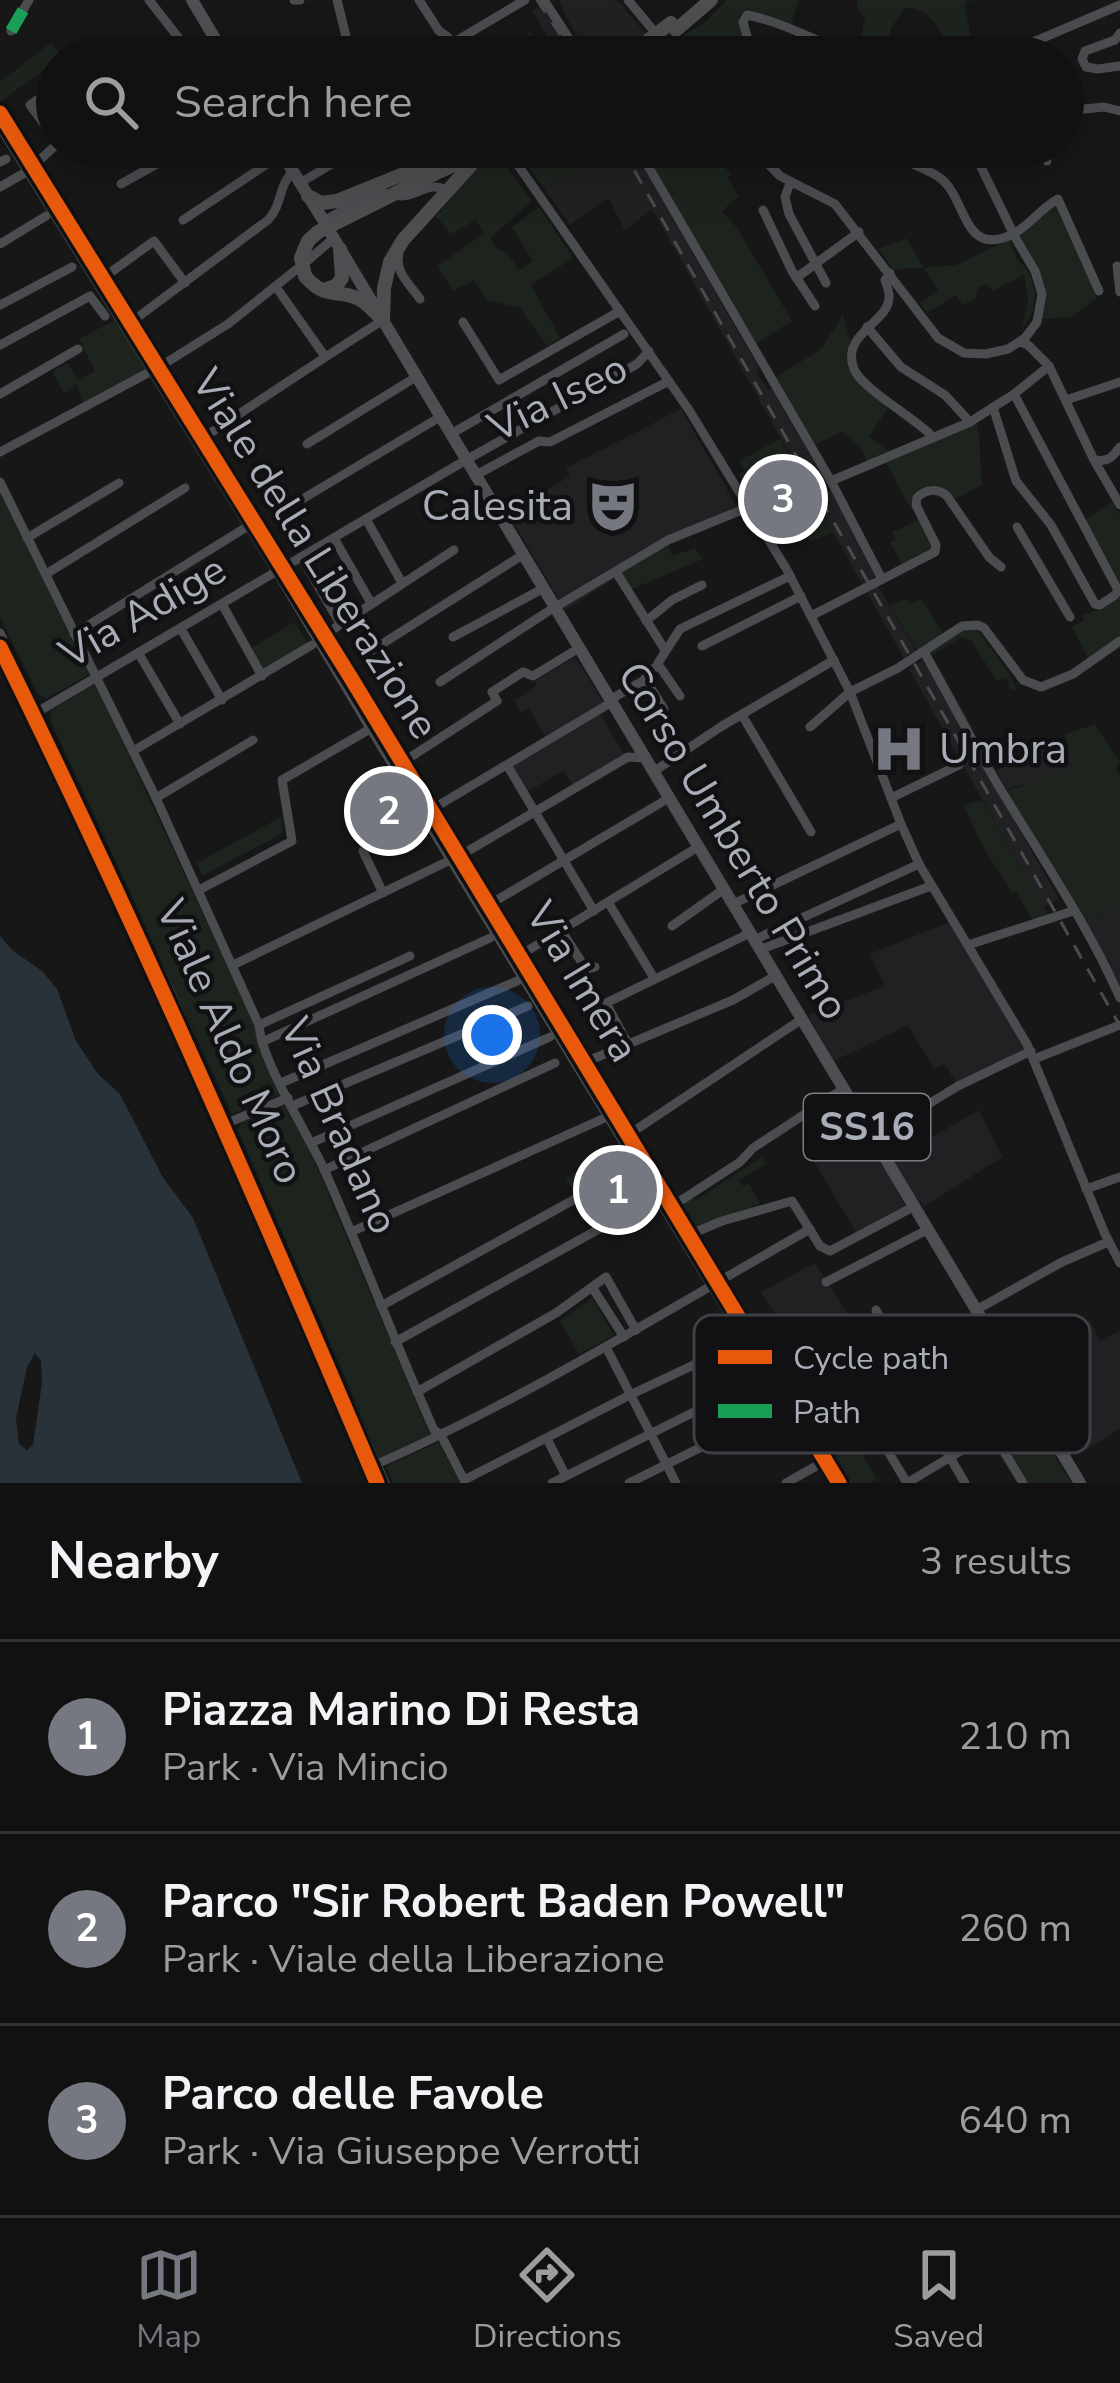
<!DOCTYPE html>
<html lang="en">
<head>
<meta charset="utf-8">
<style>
	:root { --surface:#111; --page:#1e1f1f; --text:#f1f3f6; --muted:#9c9d9f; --line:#303131; --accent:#757880 }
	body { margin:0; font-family:"Nunito Sans",sans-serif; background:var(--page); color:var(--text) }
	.you { position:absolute; left:492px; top:1035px; width:42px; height:42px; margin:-30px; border:9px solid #fff; border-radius:50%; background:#1a73e8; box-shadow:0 0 0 18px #1a73e833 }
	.badge { display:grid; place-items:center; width:78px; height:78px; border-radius:50%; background:var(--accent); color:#fff; font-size:39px; font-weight:700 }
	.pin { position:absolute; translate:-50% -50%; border:6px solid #fff; box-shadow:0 3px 12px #0006 }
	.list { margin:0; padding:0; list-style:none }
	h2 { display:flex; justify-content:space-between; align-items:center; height:156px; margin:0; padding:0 48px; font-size:51px }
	h2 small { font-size:39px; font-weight:400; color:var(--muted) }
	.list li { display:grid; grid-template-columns:78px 1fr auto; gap:36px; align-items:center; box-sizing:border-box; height:192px; padding:0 48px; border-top:3px solid var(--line) }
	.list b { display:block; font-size:45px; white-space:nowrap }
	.list p { margin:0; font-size:39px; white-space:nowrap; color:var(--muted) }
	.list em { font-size:39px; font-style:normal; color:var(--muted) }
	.icon { flex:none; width:66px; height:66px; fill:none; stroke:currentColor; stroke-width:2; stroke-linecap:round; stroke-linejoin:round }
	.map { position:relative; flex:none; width:1120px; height:1483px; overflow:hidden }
	.search { position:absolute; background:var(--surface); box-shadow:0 12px 48px #0002; left:36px; right:36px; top:36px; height:132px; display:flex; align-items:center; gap:30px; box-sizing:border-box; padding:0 42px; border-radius:66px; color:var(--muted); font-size:45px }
	.sheet { height:732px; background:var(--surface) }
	nav { display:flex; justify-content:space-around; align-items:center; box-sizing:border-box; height:168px; border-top:3px solid var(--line); background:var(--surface); font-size:33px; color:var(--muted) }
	nav a { display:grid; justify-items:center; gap:6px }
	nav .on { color:var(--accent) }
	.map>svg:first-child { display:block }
	.built { fill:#212123 }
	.green { fill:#1d241e }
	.water { fill:#2a3239 }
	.pier { fill:#171717 }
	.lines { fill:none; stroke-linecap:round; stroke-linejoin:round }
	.minor { stroke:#4b4c50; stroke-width:9 }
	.major { stroke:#4d4f52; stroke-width:12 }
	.highway { stroke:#4e4e51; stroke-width:14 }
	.rail { stroke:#4b4c4f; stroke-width:3; stroke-dasharray:15 12; stroke-linecap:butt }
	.highway-bridge { stroke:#4e4e51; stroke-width:14 }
	.quiet { stroke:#1a9f57; stroke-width:12; stroke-dasharray:24 12; stroke-linecap:butt }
	.cycleway-casing { stroke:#111113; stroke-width:22 }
	.cycleway { stroke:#e8590c; stroke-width:15 }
	.labels { text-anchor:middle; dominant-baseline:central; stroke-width:9; stroke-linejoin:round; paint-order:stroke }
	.shield { fill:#111113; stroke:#7b7e86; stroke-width:3 }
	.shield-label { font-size:39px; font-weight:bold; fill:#a8adb8 }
	.street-label { font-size:42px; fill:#a8adb8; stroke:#111113 }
	.poi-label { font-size:42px; fill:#a8adb8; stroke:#111113; text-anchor:end }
	.key { fill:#111113; stroke:#3e4045; stroke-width:3 }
	.key-label { font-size:33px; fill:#a8adb8 }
</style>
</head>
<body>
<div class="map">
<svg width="1120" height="1483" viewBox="0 0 1120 1483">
	<rect width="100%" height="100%" fill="#171717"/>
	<g class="built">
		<polygon points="560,0 614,0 626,7 624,9 647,35 616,57 591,57 564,14"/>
		<polygon points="544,2 578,57 515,57 525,44 529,31 540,48 551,42 532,11"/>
		<polygon points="617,147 632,147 759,368 756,371 767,389 772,389 822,476 819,480 825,491 831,491 877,573 873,578 916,651 904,658 815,500 819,495 812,484 806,483 652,209 625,230 608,198 570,225 544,188 617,150"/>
		<polygon points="681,409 741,514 671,543 565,610 508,513 570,476 566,468"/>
		<polygon points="575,657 604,703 547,739 529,709 521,713 514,701 537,685 535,681"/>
		<polygon points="923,660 1059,899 1043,907 909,669"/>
		<polygon points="600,714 626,757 574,787 563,771 527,792 512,766"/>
		<polygon points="1061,742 1067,743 1072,752 1075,762 1072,769 1051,778 1006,789 996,770"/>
		<polygon points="1120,905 1120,992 1083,922"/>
		<polygon points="949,922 1027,1052 957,1083 944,1064 934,1069 908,1025 834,1061 808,1015 885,986 870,954"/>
		<polygon points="979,1110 1002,1157 924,1207 920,1201 857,1234 805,1146 851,1118 882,1166"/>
		<polygon points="815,1263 853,1322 828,1336 796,1347 761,1292"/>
		<polygon points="1089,1319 1100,1340 1120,1331 1120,1429 1076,1456 1042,1399 1067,1383 1045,1340"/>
	</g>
	<g class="green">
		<polygon points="727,0 799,0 791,24 748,11 739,16 749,57 712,57 695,39 679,54 671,43 704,23"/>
		<path d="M858,0H973L964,2L974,52L946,47C940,25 930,9 905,8L891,28L882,57L857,55L865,18L857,7Z"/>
		<polygon points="51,43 62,56 0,102 0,82"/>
		<polygon points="518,147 615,147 617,150 544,188 515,149"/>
		<polygon points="646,147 709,147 712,150 731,175 727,178 739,196 722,211 737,228 792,321 755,344 653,167 655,164 653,160 649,161 645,155 649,152"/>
		<polygon points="496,153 532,201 490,238 496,248 508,254 519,270 533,261 512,227 539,207 573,258 531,285 560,338 547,346 519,307 488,301 474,280 453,291 437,266 485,233 475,220 451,234 436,216 454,195 453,189 471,169"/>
		<polygon points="1053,204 1058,205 1097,298 1072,317 1043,319 1041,276 1019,236"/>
		<polygon points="906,238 924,268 956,265 1010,239 1016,258 1029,272 1035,292 1033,311 1022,329 1028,301 1024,275 992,291 987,284 978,288 975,299 962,305 956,295 927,313 920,303 938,290 924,268 893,269 879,249"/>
		<polygon points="843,315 850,340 848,367 854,377 889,406 869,437 890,452 867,463 861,448 842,432 814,445 775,378 821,349"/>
		<polygon points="115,320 146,371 83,404 77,384 64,393 52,372 67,363 78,379 95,371 79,339"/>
		<path d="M976,421C981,434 980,469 982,485L955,499L941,489L908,504L884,459Z"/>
		<polygon points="780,439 833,532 810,542 803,531 798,536 779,545 738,474 745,470 739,461"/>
		<polygon points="0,493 91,674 47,698 38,694 0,617"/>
		<polygon points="1111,502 1120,515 1120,637 1088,658 1072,627 1084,620 1082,615 1108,606 1120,589 1084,521"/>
		<polygon points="919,520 931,544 931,550 904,566 890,543 896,539 892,532"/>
		<polygon points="668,544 672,556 695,548 703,559 630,590 621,574"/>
		<polygon points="905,598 910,604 921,598 943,634 918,652 890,606"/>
		<polygon points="294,622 308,643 263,670 250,649"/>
		<polygon points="976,628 1006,669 1018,690 1010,690 1007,678 997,681 971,640 962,637 932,655 972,727 970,729 928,656 929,651 957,631"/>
		<polygon points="93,685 96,685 254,1023 254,1030 282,1094 232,1114 53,726 50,716 53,709"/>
		<polygon points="1095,724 1120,763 1116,768 1120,777 1120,905 1083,922 1004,792 1071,769 1071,763 1074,761 1064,735"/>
		<polygon points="394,784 418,823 361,852 355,839 375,824 363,803"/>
		<polygon points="982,800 1048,915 1033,920 1016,892 1012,892 983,847 964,805"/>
		<polygon points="281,817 283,833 202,876 197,863"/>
		<polygon points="286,1105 307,1143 430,1435 380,1458 238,1130 242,1122"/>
		<polygon points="613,1153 618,1161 626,1158 649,1196 607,1220 590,1187 574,1193 565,1178"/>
		<polygon points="762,1157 766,1164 739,1181 743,1186 749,1184 760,1204 693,1230 681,1208 692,1197 695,1200"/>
		<polygon points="592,1298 614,1335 579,1354 560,1321"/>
		<polygon points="893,1401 902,1417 857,1446 877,1479 869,1483 847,1483 799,1405 803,1403 822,1434 835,1426 842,1437 868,1421 865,1414"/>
		<polygon points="1030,1416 1071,1483 1027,1483 998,1435"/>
		<polygon points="439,1442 460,1483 393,1483 386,1466"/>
	</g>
	<polygon class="water" points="0,936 12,950 42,971 57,989 76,1041 98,1074 120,1094 162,1176 193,1218 302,1483 0,1483"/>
	<polygon class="pier" points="35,1353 41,1361 42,1383 33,1445 27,1450 19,1444 16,1418 27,1367"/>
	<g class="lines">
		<g class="minor">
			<polyline points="149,0 192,55"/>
			<polyline points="294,0 300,0"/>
			<polyline points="337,0 351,57"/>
			<polyline points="419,0 439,31 448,37"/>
			<polyline points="544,0 581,57"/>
			<polyline points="628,0 653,30"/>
			<polyline points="11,31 29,0"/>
			<polyline points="1120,33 1115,40 1085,51 1082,59 1086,67 1098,69 1120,66"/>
			<polyline points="666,44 676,57"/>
			<polyline points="449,45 525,0"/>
			<polyline points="384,57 419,49 444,49 449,45 446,37"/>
			<path d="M753,57L743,22L747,15C787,23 822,45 861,57"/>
			<polyline points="931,57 946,51 986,57"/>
			<polyline points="998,57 1120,5"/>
			<polyline points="57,86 30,105 57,141"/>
			<polyline points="1063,100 1074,110 1104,107 1120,111"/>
			<polyline points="0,108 36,166"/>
			<polyline points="0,127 277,572 370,728 832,1483"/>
			<polyline points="637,147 831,481 882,579"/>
			<polyline points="752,147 780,176 835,204 938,338 964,353 986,354 1008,349 1025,338 1037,322 1042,294 1035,271 1016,239 981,167 967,147"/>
			<path d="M870,147C891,157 922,165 940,178C967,197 962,259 1013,234C1029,226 1042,207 1058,199L1099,291"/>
			<polyline points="1041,147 1047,161"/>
			<polyline points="506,148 689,410 787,570 850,692 901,824 919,864 1027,1044 1105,1234 1120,1263"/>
			<polyline points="0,162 6,159"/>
			<path d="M37,163L134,320L268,220C283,204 278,185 293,172"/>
			<polyline points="404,166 437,147"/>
			<polyline points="300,183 360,147"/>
			<polyline points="790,183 785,197 789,214 826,283"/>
			<polyline points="121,184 187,147"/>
			<polyline points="0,187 28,171 57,144"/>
			<path d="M401,196C416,196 429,182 444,189"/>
			<polyline points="763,210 792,271 815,306"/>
			<polyline points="183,220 282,154"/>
			<polyline points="324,221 368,196 385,193"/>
			<polyline points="0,244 46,216"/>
			<path d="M399,255C394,271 411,286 420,299"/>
			<polyline points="306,262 334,238"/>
			<polyline points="1117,266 1120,292"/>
			<path d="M890,273L885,280C886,283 890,294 889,298C888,323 840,334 854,369C862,389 914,417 932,436"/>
			<polyline points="107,275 154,241 185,283"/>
			<polyline points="796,278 859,232"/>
			<polyline points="276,287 324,355"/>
			<polyline points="0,305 72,267"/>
			<polyline points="463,322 499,380 620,311"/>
			<polyline points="867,327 901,367 945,395 970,422"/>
			<polyline points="1021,342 1028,345 1049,366 1094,460 1120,505"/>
			<polyline points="0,345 90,296 105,316"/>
			<polyline points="164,364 228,324 297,269"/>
			<polyline points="0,394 78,349"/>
			<polyline points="1066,400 1120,382"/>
			<polyline points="993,407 1016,481 1051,525 1095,604 1100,605 1115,595 1118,590 1014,394"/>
			<polyline points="451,434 624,334"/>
			<path d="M198,444L206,436C265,397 323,358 383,320"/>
			<polyline points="307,444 416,377"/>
			<polyline points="0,452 146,374"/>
			<path d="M1094,460C1108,462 1112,458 1120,447"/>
			<polyline points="476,475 539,441 550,442 669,381"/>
			<polyline points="831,481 970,422 1014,394 1049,366"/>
			<path d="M0,482L156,798L259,1025C261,1060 306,1131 323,1167C362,1254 395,1343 434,1430L441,1435L464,1480L630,1395L738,1344"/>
			<polyline points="294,504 440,417"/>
			<polyline points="366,519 402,583"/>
			<polyline points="1017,527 1070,617"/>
			<polyline points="27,538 119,483"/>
			<polyline points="334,538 371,603"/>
			<polyline points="301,557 341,625"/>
			<polyline points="616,572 665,650"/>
			<polyline points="46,574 185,488"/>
			<polyline points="222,604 262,676"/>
			<path d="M811,616L935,552L936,545L916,505L917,498C925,489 938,488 947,496L989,557L1001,567"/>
			<polyline points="646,621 672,600 702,585"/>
			<polyline points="181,629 222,700"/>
			<polyline points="0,633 171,993 385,1483"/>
			<polyline points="74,634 245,528"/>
			<polyline points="326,634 454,550"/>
			<polyline points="453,637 544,588"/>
			<polyline points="702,646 801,596"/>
			<polyline points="371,651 524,554"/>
			<path d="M924,652C950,698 974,745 1001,790C1042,858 1088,925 1120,998"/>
			<polyline points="139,654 180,724"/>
			<polyline points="658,663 680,629 790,576"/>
			<polyline points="660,667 680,696"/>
			<polyline points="645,679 664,709"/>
			<polyline points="440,682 547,612 668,540 749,507"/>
			<polyline points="611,699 643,681 654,668"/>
			<polyline points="39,711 466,460 637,364 649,351"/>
			<polyline points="742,715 811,832"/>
			<polyline points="810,727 850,692 898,668 962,626 978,625 984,628 1023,680 1041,687 1073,674 1120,641"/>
			<polyline points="133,751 312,645"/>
			<polyline points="406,760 497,701 492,692 523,672 533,676 579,648"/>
			<polyline points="507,765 594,911"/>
			<polyline points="653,772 722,726 834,660"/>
			<polyline points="156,798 253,740"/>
			<polyline points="891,798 959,765"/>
			<polyline points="434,808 612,702"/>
			<polyline points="363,851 383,893"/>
			<polyline points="199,890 292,841 282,780 382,722 720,1280"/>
			<polyline points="608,902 654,978"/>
			<polyline points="492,903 669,798"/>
			<polyline points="733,904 901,824"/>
			<polyline points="672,926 724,889"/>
			<polyline points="561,930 586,969 595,967"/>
			<polyline points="754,940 919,864"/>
			<polyline points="968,945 1073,911"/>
			<polyline points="759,950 931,886"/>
			<polyline points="522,954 698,847"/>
			<polyline points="233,965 463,854 628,757 644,758"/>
			<polyline points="259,1025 410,956"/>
			<polyline points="262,1042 490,938"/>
			<polyline points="628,1044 606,1003 750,933"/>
			<polyline points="1034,1059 1120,1025"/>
			<polyline points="588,1061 733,1000 775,976"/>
			<polyline points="281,1083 517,981"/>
			<polyline points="292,1106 528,1006"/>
			<polyline points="227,1123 288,1098"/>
			<polyline points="631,1133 802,1019"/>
			<polyline points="873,1138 958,1086 1031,1051"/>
			<polyline points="311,1143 550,1037"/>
			<polyline points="324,1170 555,1063"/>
			<polyline points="1086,1189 1120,1177"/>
			<polyline points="674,1205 740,1162 753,1148 843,1089"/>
			<polyline points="351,1232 609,1116"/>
			<polyline points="691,1234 722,1221 792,1201 820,1246 830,1251 913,1207"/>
			<polyline points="826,1282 927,1230"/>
			<polyline points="592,1287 624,1337"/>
			<polyline points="381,1306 586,1193 605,1226"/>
			<polyline points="876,1310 905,1369"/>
			<polyline points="976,1310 1062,1262 1108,1242"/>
			<polyline points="395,1342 646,1203"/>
			<polyline points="606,1347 676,1483"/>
			<polyline points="880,1358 905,1369 911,1376 916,1376 991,1335"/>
			<polyline points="417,1392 556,1313 606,1277 636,1330"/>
			<polyline points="795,1401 846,1483"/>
			<polyline points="703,1406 718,1438"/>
			<polyline points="921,1408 965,1483"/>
			<polyline points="992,1432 1023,1483"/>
			<polyline points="877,1433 907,1483 1034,1407"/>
			<polyline points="547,1439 566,1476"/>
			<path d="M377,1464C527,1398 667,1310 810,1229"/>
			<polyline points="552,1483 760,1379"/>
			<polyline points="629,1483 895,1351"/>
			<polyline points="786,1483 820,1464"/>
		</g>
		<g class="major">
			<polyline points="192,0 226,57"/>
			<polyline points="278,147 325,223"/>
			<polyline points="330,232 1080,1483"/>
		</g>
		<g class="highway">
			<polyline points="676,30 711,0"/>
			<polyline points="440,171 498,147"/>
			<polyline points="308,196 321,203 337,201 470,147"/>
			<polyline points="301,258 308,241 318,232"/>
			<path d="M305,276C326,301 337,288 359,299C368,304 375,313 383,320"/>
			<polyline points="323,290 336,286 342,278 340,249"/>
			<polyline points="383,320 384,288 390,262"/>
		</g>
		<g class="rail">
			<polyline points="537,0 575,57"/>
			<polyline points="621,147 1120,1026"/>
		</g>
		<g class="highway-bridge">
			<polyline points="626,57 671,23"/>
			<polyline points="318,232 440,171"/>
			<polyline points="301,258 305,276"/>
			<polyline points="390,262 403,240 471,165"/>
		</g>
		<polyline class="quiet" points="11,31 29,0"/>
		<g class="cycleway-casing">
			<g id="cycleway">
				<polyline points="0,113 351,678 839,1483"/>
				<path d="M0,647C135,921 258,1202 377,1483"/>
			</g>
		</g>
		<use href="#cycleway" class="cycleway"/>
	</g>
	<defs>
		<g id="theatre-bare" transform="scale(4.14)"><path d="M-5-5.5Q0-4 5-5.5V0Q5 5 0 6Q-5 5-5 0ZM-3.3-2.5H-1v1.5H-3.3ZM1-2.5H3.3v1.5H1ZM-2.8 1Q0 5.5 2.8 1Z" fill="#757880" stroke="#111113" stroke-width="2.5" paint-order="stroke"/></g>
		<g id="hospital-bare" transform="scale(4.14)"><path d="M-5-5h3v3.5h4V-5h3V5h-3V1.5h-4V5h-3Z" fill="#757880" stroke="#111113" stroke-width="2.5" paint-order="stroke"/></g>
	</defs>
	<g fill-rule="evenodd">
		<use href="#theatre-bare" x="613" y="506"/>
		<use href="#hospital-bare" x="899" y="749"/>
	</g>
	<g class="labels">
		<rect class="shield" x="804" y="1094" width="126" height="66" rx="9"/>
		<g class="shield-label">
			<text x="867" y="1127">SS16</text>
		</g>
		<g class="street-label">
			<text transform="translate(558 398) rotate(-26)">Via Iseo</text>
			<text transform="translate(315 554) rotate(58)">Viale della Liberazione</text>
			<text transform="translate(143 612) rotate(-30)">Via Adige</text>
			<text transform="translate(733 841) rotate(59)">Corso Umberto Primo</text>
			<text transform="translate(582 982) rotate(59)">Via Imera</text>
			<text transform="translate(230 1042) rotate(66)">Viale Aldo Moro</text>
			<text transform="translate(339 1126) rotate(66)">Via Bradano</text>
		</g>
		<g class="poi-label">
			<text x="573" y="506">Calesita</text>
			<text x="939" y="749" text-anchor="start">Umbra</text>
		</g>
	</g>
	<rect x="694" y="1315" width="396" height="138" rx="18" class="key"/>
	<rect x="718" y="1350" width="54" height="14" fill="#e8590c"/>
	<rect x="718" y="1404" width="54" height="14" fill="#1a9f57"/>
	<g class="key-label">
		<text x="793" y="1369">Cycle path</text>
		<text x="793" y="1423">Path</text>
	</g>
</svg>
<div class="you"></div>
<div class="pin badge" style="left:618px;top:1190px">1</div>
<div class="pin badge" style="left:389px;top:811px">2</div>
<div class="pin badge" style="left:783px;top:499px">3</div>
<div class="search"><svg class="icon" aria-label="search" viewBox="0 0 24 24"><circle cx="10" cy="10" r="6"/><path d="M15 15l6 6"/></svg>Search here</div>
</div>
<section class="sheet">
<h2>Nearby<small>3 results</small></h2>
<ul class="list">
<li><span class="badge">1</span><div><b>Piazza Marino Di Resta</b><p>Park · Via Mincio</p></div><em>210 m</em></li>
<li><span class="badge">2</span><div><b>Parco &quot;Sir Robert Baden Powell&quot;</b><p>Park · Viale della Liberazione</p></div><em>260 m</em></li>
<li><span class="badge">3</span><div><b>Parco delle Favole</b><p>Park · Via Giuseppe Verrotti</p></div><em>640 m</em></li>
</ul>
</section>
<nav>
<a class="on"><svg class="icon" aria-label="map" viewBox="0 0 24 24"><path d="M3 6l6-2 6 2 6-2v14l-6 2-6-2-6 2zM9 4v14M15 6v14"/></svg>Map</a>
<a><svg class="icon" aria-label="directions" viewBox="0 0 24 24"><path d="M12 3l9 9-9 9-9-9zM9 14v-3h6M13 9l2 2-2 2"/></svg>Directions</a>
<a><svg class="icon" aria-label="saved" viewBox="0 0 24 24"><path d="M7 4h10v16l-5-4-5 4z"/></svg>Saved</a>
</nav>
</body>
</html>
